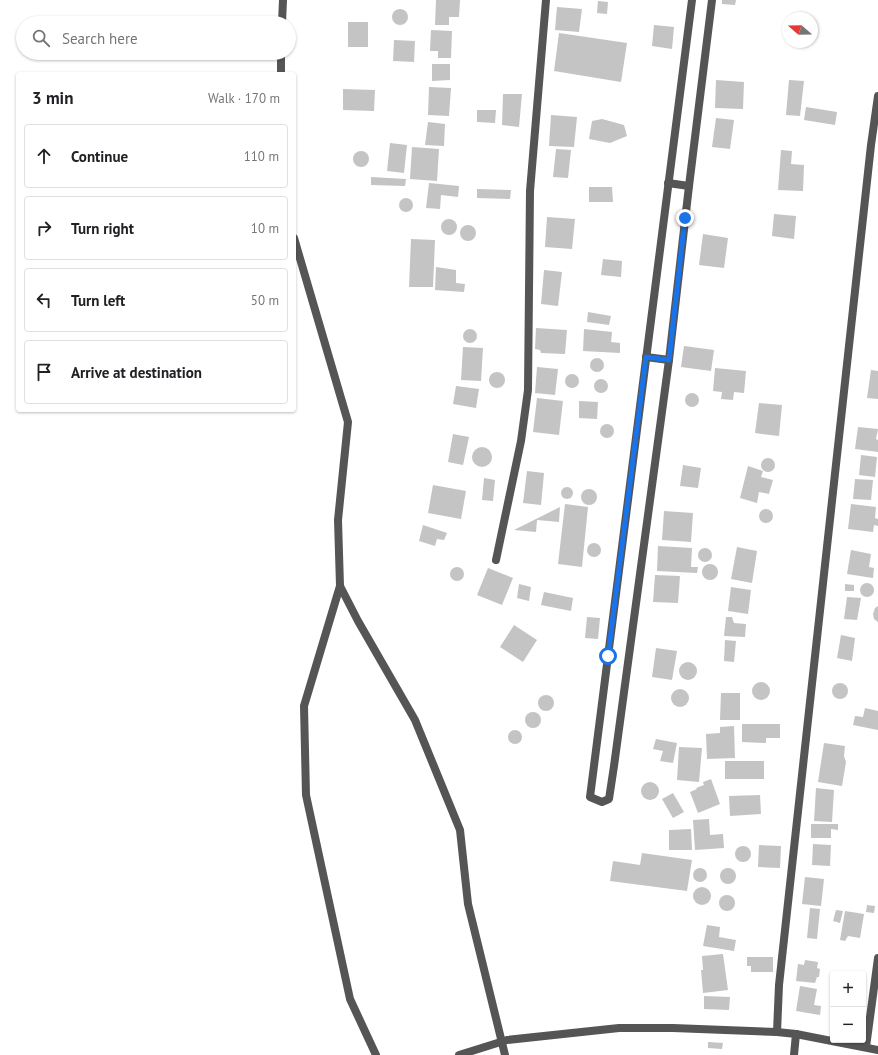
<!DOCTYPE html>
<html lang="en">
<head>
<meta charset="utf-8">
<style>
	:root { --surface:#fff; --page:#f2f2f2; --text:#202124; --muted:#757577; --line:#e0e0e0 }
	body { margin:0; font-family:"PT Sans",sans-serif; background:var(--page); color:var(--text) }
	.controls { position:absolute; right:12px; bottom:12px; display:grid; overflow:hidden; border-radius:4px; box-shadow:0 1px 3px #0004 }
	.controls button { width:36px; height:36px; display:grid; place-items:center; padding:0; border:0; border-bottom:1px solid var(--line); background:var(--surface); color:var(--text); font:20px sans-serif }
	.compass { position:absolute; left:782px; top:12px; width:36px; height:36px; border-radius:50%; background:var(--surface); box-shadow:0 1px 3px #0004; rotate:290deg }
	.stop { position:absolute; width:12px; height:12px; margin:-9px; border:3px solid #1a73e8; border-radius:50%; background:#fff }
	.stop.end { background:#1a73e8; border-color:#fff; box-shadow:0 1px 4px #0008 }
	.list { margin:0; padding:0; list-style:none }
	h2 { display:flex; justify-content:space-between; align-items:center; height:52px; margin:0; padding:0 16px; font-size:17px }
	h2 small { font-size:13px; font-weight:400; color:var(--muted) }
	.list li { display:grid; grid-template-columns:26px 1fr auto; gap:12px; align-items:center; box-sizing:border-box; height:64px; margin:0 8px 8px; padding:0 8px; border:1px solid var(--line); border-radius:4px }
	.list b { display:block; font-size:15px; white-space:nowrap }
	.list em { font-size:13px; font-style:normal; color:var(--muted) }
	.icon { flex:none; width:22px; height:22px; fill:none; stroke:currentColor; stroke-width:2; stroke-linecap:round; stroke-linejoin:round }
	.map { position:relative; flex:none; width:878px; height:1055px; overflow:hidden }
	.search { position:absolute; background:var(--surface); box-shadow:0 1px 3px #0004; left:16px; top:16px; width:280px; height:44px; display:flex; align-items:center; gap:10px; box-sizing:border-box; padding:0 14px; border-radius:22px; color:var(--muted); font-size:15px }
	.panel { position:absolute; background:var(--surface); box-shadow:0 1px 3px #0004; left:16px; top:72px; width:280px; height:340px; border-radius:4px }
	.map>svg:first-child { display:block }
	.building { fill:#c4c4c4 }
	.lines { fill:none; stroke-linecap:round; stroke-linejoin:round }
	.minor { stroke:#555; stroke-width:8 }
	.route { stroke:#1a73e8; stroke-width:5 }
</style>
</head>
<body>
<div class="map">
<svg width="878" height="1055" viewBox="0 0 878 1055">
	<rect width="100%" height="100%" fill="#fff"/>
	<g class="building">
		<polygon points="436,0 460,0 459,17 449,17 449,25 435,25"/>
		<polygon points="722,0 736,0 735,5 722,4"/>
		<polygon points="598,1 608,2 607,14 597,13"/>
		<polygon points="557,7 582,9 579,32 555,30"/>
		<circle cx="400" cy="17" r="8"/>
		<polygon points="797,14 809,15 809,18 797,18"/>
		<rect x="348" y="22" width="20" height="25"/>
		<polygon points="654,25 674,27 672,49 652,46"/>
		<polygon points="431,30 452,31 451,58 438,58 438,51 430,51"/>
		<polygon points="559,33 627,43 621,82 554,71"/>
		<polygon points="394,40 415,41 414,62 393,61"/>
		<polygon points="432,64 450,64 450,80 432,81"/>
		<polygon points="716,80 744,82 743,109 715,108"/>
		<polygon points="789,80 804,81 800,116 786,115"/>
		<polygon points="429,87 451,88 449,116 428,115"/>
		<polygon points="343,89 375,90 374,111 343,110"/>
		<polygon points="503,94 522,94 519,127 502,125"/>
		<polygon points="806,107 837,112 835,125 804,120"/>
		<polygon points="477,110 496,110 495,123 477,122"/>
		<polygon points="551,115 577,117 574,147 549,146"/>
		<polygon points="716,118 734,120 730,149 712,147"/>
		<polygon points="602,119 624,125 627,136 610,143 589,139 592,121"/>
		<polygon points="428,122 445,124 444,146 425,145"/>
		<polygon points="390,143 407,145 404,173 387,171"/>
		<polygon points="412,147 439,149 437,181 410,179"/>
		<polygon points="556,149 571,150 568,178 553,177"/>
		<polygon points="781,150 792,151 791,164 804,165 803,191 778,190"/>
		<circle cx="361" cy="159" r="8"/>
		<polygon points="371,177 406,179 405,186 371,185"/>
		<polygon points="429,183 459,186 458,197 441,195 440,209 426,208"/>
		<polygon points="589,187 612,187 613,202 589,202"/>
		<polygon points="477,189 511,190 510,199 477,198"/>
		<circle cx="406" cy="205" r="7"/>
		<polygon points="774,214 796,216 794,239 772,236"/>
		<polygon points="547,217 575,219 572,249 545,247"/>
		<circle cx="449" cy="227" r="8"/>
		<circle cx="468" cy="233" r="8"/>
		<polygon points="703,234 728,238 724,268 699,265"/>
		<polygon points="411,239 435,240 433,287 409,287"/>
		<polygon points="603,259 622,261 621,277 601,275"/>
		<polygon points="436,267 456,270 456,283 465,284 464,292 435,290"/>
		<polygon points="544,270 562,272 558,306 541,304"/>
		<polygon points="588,312 611,316 609,325 587,322"/>
		<polygon points="536,328 567,330 565,354 541,353 540,350 535,349"/>
		<circle cx="470" cy="336" r="7"/>
		<polygon points="584,329 612,332 611,342 620,343 620,353 583,351"/>
		<polygon points="684,346 714,350 711,371 681,367"/>
		<polygon points="463,347 483,348 481,381 461,380"/>
		<circle cx="597" cy="365" r="7"/>
		<polygon points="537,367 558,369 555,395 535,393"/>
		<polygon points="715,368 746,371 744,393 734,392 733,400 721,399 722,392 713,391"/>
		<polygon points="871,370 878,371 878,399 867,398"/>
		<circle cx="497" cy="380" r="8"/>
		<circle cx="572" cy="381" r="7"/>
		<circle cx="601" cy="386" r="7"/>
		<polygon points="456,386 479,389 476,408 453,404"/>
		<circle cx="692" cy="400" r="7"/>
		<polygon points="537,398 563,401 559,435 533,432"/>
		<polygon points="579,401 598,402 597,419 579,418"/>
		<polygon points="759,403 782,405 779,436 755,433"/>
		<circle cx="607" cy="431" r="7"/>
		<polygon points="858,427 878,429 876,439 878,440 878,452 855,449"/>
		<polygon points="453,434 469,437 463,465 448,462"/>
		<circle cx="482" cy="457" r="10"/>
		<polygon points="861,455 877,457 875,477 859,475"/>
		<circle cx="768" cy="465" r="7"/>
		<polygon points="683,465 701,468 698,488 680,486"/>
		<polygon points="748,466 763,471 761,477 773,480 769,494 759,492 757,503 740,498"/>
		<polygon points="527,471 544,473 541,505 523,503"/>
		<polygon points="484,478 495,480 493,501 482,500"/>
		<polygon points="855,479 873,480 871,500 853,499"/>
		<polygon points="433,485 466,491 461,519 428,513"/>
		<circle cx="567" cy="493" r="6"/>
		<circle cx="589" cy="497" r="8"/>
		<polygon points="565,504 588,507 582,567 558,564"/>
		<polygon points="851,504 876,507 875,518 878,519 878,526 874,525 873,532 848,529"/>
		<polygon points="560,507 559,522 537,520 536,532 514,530"/>
		<circle cx="766" cy="516" r="7"/>
		<polygon points="664,511 693,513 691,542 662,540"/>
		<polygon points="423,525 447,533 444,540 437,539 435,546 419,541"/>
		<circle cx="594" cy="550" r="7"/>
		<polygon points="658,546 692,548 691,567 698,567 697,573 657,571"/>
		<polygon points="737,547 757,551 752,583 731,579"/>
		<circle cx="705" cy="555" r="7"/>
		<polygon points="851,550 871,554 869,567 874,568 873,578 847,574"/>
		<circle cx="710" cy="572" r="8"/>
		<circle cx="457" cy="574" r="7"/>
		<polygon points="488,568 513,578 502,605 477,595"/>
		<polygon points="655,575 680,576 678,603 653,602"/>
		<circle cx="867" cy="590" r="7"/>
		<polygon points="519,584 531,587 529,601 517,598"/>
		<polygon points="845,584 854,585 854,591 845,591"/>
		<polygon points="731,587 751,590 748,614 728,611"/>
		<polygon points="544,592 573,598 571,611 541,605"/>
		<polygon points="847,597 861,598 857,620 844,619"/>
		<polygon points="878,606 878,622 874,619 873,614 875,608"/>
		<polygon points="587,617 600,618 598,639 585,638"/>
		<polygon points="726,617 732,617 734,623 746,624 745,637 724,636"/>
		<polygon points="514,625 537,640 523,662 500,647"/>
		<polygon points="841,635 855,638 852,661 837,658"/>
		<polygon points="725,640 736,641 734,662 724,661"/>
		<polygon points="656,648 677,651 672,680 652,677"/>
		<circle cx="688" cy="671" r="9"/>
		<circle cx="761" cy="691" r="9"/>
		<circle cx="840" cy="691" r="8"/>
		<circle cx="680" cy="698" r="9"/>
		<polygon points="721,693 740,693 740,720 720,720"/>
		<circle cx="546" cy="703" r="8"/>
		<polygon points="865,708 878,711 878,730 853,725 855,716 863,717"/>
		<circle cx="533" cy="720" r="8"/>
		<polygon points="742,724 780,724 780,738 766,738 766,743 742,742"/>
		<polygon points="734,726 735,758 707,759 706,734 720,733 720,727"/>
		<circle cx="515" cy="737" r="7"/>
		<polygon points="656,739 677,743 673,763 660,761 663,751 653,749"/>
		<polygon points="824,743 845,746 844,756 846,762 842,786 818,782"/>
		<polygon points="679,747 702,748 699,782 677,780"/>
		<rect x="725" y="761" width="39" height="18"/>
		<polygon points="711,779 720,804 698,813 690,792 697,789 696,788 704,785 703,782"/>
		<circle cx="650" cy="791" r="9"/>
		<polygon points="816,788 834,790 832,822 814,821"/>
		<polygon points="673,793 684,812 673,818 662,799"/>
		<polygon points="760,795 761,814 730,816 729,796"/>
		<polygon points="709,819 710,835 723,834 724,848 695,850 693,820"/>
		<polygon points="811,824 838,824 838,830 831,829 831,838 811,838"/>
		<polygon points="691,829 692,850 669,850 669,830"/>
		<polygon points="813,844 831,845 830,866 812,865"/>
		<polygon points="759,845 781,846 780,868 758,867"/>
		<circle cx="743" cy="854" r="8"/>
		<polygon points="642,853 692,860 687,891 610,881 613,861 640,865"/>
		<circle cx="728" cy="876" r="8"/>
		<circle cx="700" cy="875" r="7"/>
		<polygon points="805,877 824,879 821,906 802,904"/>
		<circle cx="702" cy="896" r="9"/>
		<circle cx="727" cy="903" r="8"/>
		<polygon points="867,905 875,906 874,913 866,912"/>
		<polygon points="810,908 820,909 817,939 807,938"/>
		<polygon points="836,910 843,911 840,923 833,921"/>
		<polygon points="845,911 864,914 860,938 848,936 845,941 840,940"/>
		<polygon points="707,925 720,927 719,937 736,940 734,951 703,946"/>
		<polygon points="723,954 728,990 703,993 701,970 703,970 702,956"/>
		<polygon points="747,957 773,957 773,972 751,972 751,966 747,966"/>
		<polygon points="805,960 818,962 817,968 820,969 819,977 817,977 815,983 796,981 798,964 804,965"/>
		<polygon points="800,986 817,989 814,1005 821,1006 820,1015 796,1011"/>
		<polygon points="704,996 730,997 729,1010 704,1009"/>
		<polygon points="708,1042 723,1043 722,1049 708,1048"/>
	</g>
	<g class="lines">
		<g class="minor">
			<polyline points="692,0 590,797 602,802 609,799 614,766 669,360 689,186 712,0"/>
			<polyline points="282,23 283,0"/>
			<polyline points="281,74 281,53"/>
			<polyline points="668,183 689,186"/>
			<polyline points="294,238 348,422 338,520 340,586 358,621 415,720 460,830 468,904 505,1055"/>
			<polyline points="646,357 669,360"/>
			<polyline points="496,560 521,441 528,390 530,191 546,0"/>
			<polyline points="340,586 304,706 306,795 350,999 376,1055"/>
			<polyline points="796,1034 878,1050"/>
			<polyline points="866,1047 878,958"/>
			<polyline points="459,1055 507,1040 619,1028 673,1028 777,1032"/>
			<polyline points="794,1055 796,1034 777,1032 779,985 871,145 878,96"/>
		</g>
	</g>
	<g class="lines">
		<polyline class="route" points="608,656 646,357 669,360 685,218"/>
	</g>
</svg>
<div class="controls">
<button>+</button>
<button>−</button>
</div>
<svg class="compass" viewBox="-18 -18 36 36"><path d="M0-13l5 13h-10z" fill="#e53935"/><path d="M0 13l5-13h-10z" fill="#757577"/></svg>
<div class="stop" style="left:608px;top:656px"></div>
<div class="stop end" style="left:685px;top:218px"></div>
<div class="search"><svg class="icon" aria-label="search" viewBox="0 0 24 24"><circle cx="10" cy="10" r="6"/><path d="M15 15l6 6"/></svg>Search here</div>
<section class="panel">
<h2>3 min<small>Walk · 170 m</small></h2>
<ul class="list">
<li><svg class="icon" aria-label="ahead" viewBox="0 0 24 24"><path d="M12 20V5M6 11l6-6 6 6"/></svg><div><b>Continue</b></div><em>110 m</em></li>
<li><svg class="icon" aria-label="right" viewBox="0 0 24 24"><path d="M7 20v-9h11M14 6l5 5-5 5"/></svg><div><b>Turn right</b></div><em>10 m</em></li>
<li><svg class="icon" aria-label="left" viewBox="0 0 24 24"><path d="M17 20v-9H6M10 6l-5 5 5 5"/></svg><div><b>Turn left</b></div><em>50 m</em></li>
<li><svg class="icon" aria-label="arrive" viewBox="0 0 24 24"><path d="M6 21V4h12l-3 4 3 4H6"/></svg><div><b>Arrive at destination</b></div></li>
</ul>
</section>
</div>
</body>
</html>
